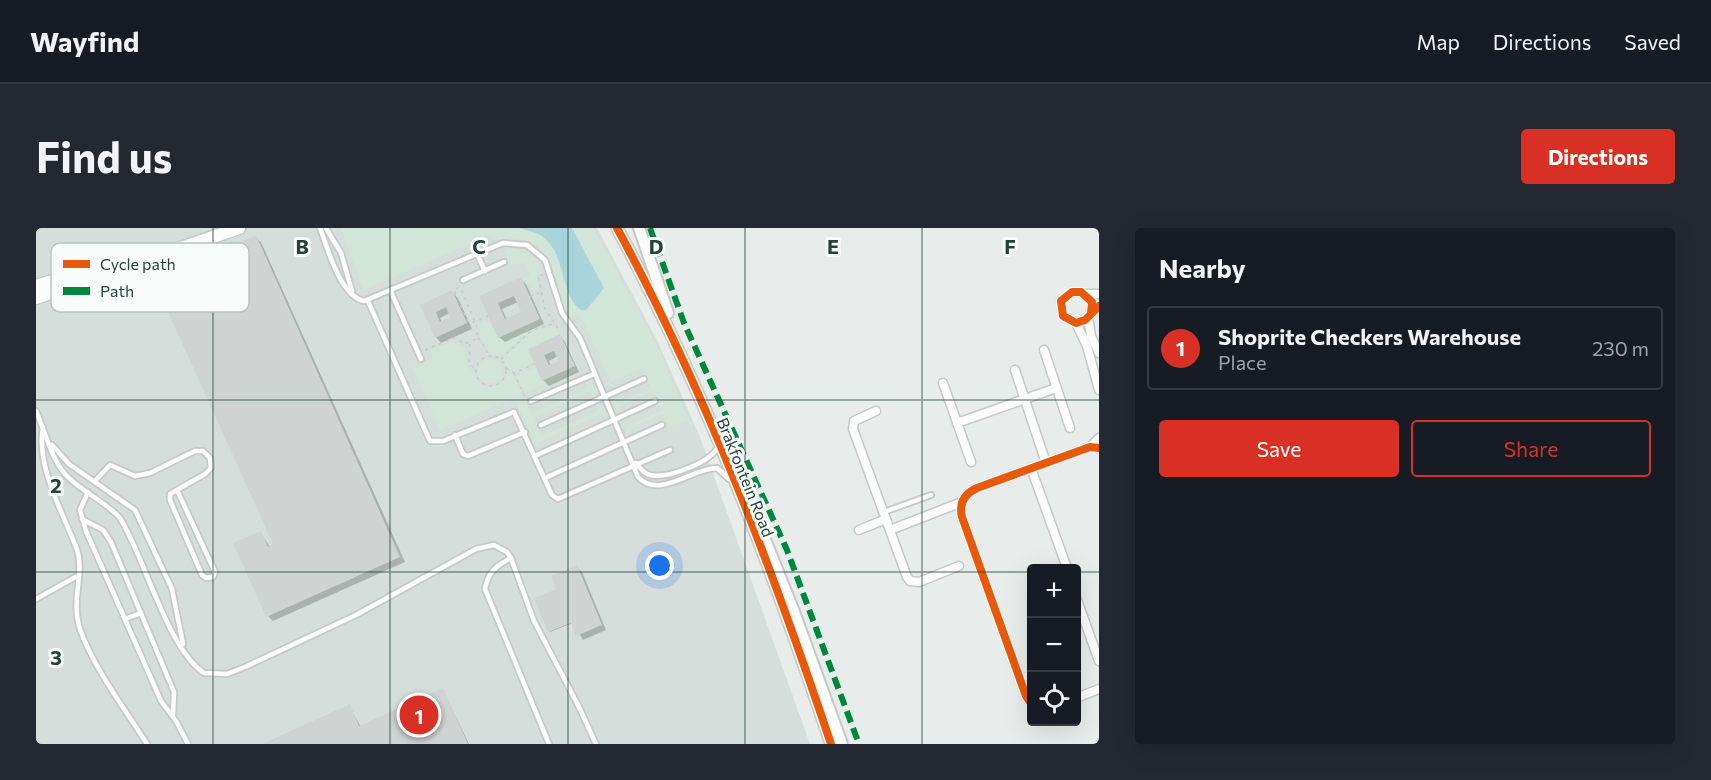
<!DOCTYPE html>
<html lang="en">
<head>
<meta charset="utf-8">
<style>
	:root { --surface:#171b24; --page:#242831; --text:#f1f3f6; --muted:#9ea1a6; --line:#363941; --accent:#d93025 }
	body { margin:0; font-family:Commissioner,sans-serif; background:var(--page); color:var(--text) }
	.controls { position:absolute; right:18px; bottom:18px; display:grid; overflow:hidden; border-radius:6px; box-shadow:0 6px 24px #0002 }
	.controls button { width:54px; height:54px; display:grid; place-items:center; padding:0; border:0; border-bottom:2px solid var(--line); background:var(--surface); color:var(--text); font:30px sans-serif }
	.you { position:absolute; left:624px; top:338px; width:21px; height:21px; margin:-15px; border:4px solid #fff; border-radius:50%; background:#1a73e8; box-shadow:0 0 0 9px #1a73e833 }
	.badge { display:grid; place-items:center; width:39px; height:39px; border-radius:50%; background:var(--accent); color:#fff; font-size:20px; font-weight:700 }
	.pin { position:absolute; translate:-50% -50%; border:3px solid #fff; box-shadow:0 2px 6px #0006 }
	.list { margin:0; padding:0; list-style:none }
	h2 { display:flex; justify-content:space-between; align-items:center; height:78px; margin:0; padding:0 24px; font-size:26px }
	h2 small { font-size:20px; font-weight:400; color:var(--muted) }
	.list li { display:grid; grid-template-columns:39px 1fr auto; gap:18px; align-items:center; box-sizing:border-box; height:84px; margin:0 12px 12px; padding:0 12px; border:2px solid var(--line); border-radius:6px }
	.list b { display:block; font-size:22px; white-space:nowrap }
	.list p { margin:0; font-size:20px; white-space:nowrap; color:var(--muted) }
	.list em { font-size:20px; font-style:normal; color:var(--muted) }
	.actions { display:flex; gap:12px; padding:18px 24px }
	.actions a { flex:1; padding:14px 0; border:2px solid var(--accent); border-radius:6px; text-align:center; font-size:21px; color:var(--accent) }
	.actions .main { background:var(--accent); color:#fff }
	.icon { flex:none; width:33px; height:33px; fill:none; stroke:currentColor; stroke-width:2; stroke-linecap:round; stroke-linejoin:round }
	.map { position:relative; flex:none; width:1063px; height:516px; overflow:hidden; border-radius:6px }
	header { display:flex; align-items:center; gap:36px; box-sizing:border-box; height:84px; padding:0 30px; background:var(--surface); border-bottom:2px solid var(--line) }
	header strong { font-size:28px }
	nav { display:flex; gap:33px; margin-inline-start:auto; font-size:21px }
	.intro { display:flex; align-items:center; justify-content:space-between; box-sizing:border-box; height:144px; padding:0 36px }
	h1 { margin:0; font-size:42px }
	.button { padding:15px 27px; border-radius:6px; background:var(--accent); color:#fff; font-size:21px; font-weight:700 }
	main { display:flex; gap:36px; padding:0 36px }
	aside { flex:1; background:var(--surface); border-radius:6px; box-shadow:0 6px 24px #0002 }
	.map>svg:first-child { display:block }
	.built { fill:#d6dedb }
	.green { fill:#d1e6d8 }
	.water { fill:#a9d4db }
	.shadow { fill:#0003; fill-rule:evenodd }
	.building { fill:#cfd4d2; fill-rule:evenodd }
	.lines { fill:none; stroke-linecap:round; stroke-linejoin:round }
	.service-casing { stroke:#c5cac8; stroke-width:8 }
	.minor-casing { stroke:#c5cac8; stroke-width:11 }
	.tertiary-casing { stroke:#c5cac8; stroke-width:14 }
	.secondary-casing { stroke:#c3cbc8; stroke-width:15 }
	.path { stroke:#c3ccca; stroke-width:1.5; stroke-dasharray:3 4.5; stroke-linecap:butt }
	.service { stroke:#fcfcfc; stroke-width:4.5 }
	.minor { stroke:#fcfcfc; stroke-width:8 }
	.tertiary { stroke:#fcfcfc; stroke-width:10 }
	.secondary { stroke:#fcfcfc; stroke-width:12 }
	.quiet { stroke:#00873e; stroke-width:6; stroke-dasharray:12 6; stroke-linecap:butt }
	.cycleway-casing { stroke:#f7fbf9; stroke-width:11 }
	.cycleway { stroke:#e8590c; stroke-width:8 }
	.grid { fill:none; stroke:#24423a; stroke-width:1.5; stroke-opacity:0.55 }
	.labels { text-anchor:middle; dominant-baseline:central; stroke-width:6; stroke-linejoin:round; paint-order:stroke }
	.street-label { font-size:16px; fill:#24423a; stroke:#f7fbf9 }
	.key { fill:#f7fbf9; stroke:#b8c4c0; stroke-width:1.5 }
	.key-label { font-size:16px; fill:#24423a }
	.grid-label { font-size:20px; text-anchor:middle; font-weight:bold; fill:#24423a; stroke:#f7fbf9; stroke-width:6; stroke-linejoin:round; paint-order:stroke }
</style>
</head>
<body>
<header>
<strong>Wayfind</strong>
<nav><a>Map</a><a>Directions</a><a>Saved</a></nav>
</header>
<div class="intro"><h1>Find us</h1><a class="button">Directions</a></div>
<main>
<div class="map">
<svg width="1063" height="516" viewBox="0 0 1063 516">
	<rect width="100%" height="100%" fill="#e8edeb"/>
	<polygon class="built" points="0,0 561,0 622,114 664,209 774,516 0,516"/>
	<g class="green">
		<path d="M305,0H484L506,8L520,24L536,71L550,81L566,65L545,14L536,0H557L620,116L653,193L649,192L633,199L627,186L594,200L596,206L591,205L588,193L592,198L626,182L617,163L583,178L585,183L580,182L576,175L578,170L581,175L615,160L607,140L573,154L575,160L569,158L568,156L574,152L549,96L540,86L536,90C508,55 526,0 458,12L455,6L328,62Z"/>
		<path d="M468,21C487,19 500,29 507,45L500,47L503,59L498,62L494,55L491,58L488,50L494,47L489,34L474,37Z"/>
		<path d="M504,91L505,97L493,102L464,130C451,124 444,112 442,98L448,92L456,97L462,110Z"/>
		<polygon points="517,98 524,106 492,121 497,134 478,143 471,139 467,131 496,104"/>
		<path d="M414,114L429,120L432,140L437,143C442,163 465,164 472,145L477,148L495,186L552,160L550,155H556L561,165L557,169L554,164L497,190L506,208L563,183L561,177L564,176L571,184L570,190L565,186L502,214V221L478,170L404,202L377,140L396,131L395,122Z"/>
		<polygon points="535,122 543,141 489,165 481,148 499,139 506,153 539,139 532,124"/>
		<circle cx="454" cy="143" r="12"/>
	</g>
	<path class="water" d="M484,0H536L568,60L550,82H545C523,66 531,26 506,8C501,4 491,3 484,0Z"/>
	<g class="shadow">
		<polygon points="219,9 225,14 369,334 237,393 232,388 224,304 234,319 239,317"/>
		<path d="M484,51L490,56L508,96L469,114L463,109L445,69ZM482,74L487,85L471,92L466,81Z"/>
		<path d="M416,64L422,70L436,101L405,115L400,109L386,78ZM414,85L416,90L406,95L404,90Z"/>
		<path d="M524,108L529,114L543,144L513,158L507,152L494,122ZM522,128L525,133L515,138L513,133Z"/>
		<polygon points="540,339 546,344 570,402 547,412 537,395 514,404 500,371 520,363"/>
		<polygon points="407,462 433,516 229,516 313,478 325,499"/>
	</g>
	<g class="building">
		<polygon points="220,7 364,329 230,389 197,315 225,303 232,319 237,316 118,53"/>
		<path d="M485,49L504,91L462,110L443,68ZM478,68L485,84L469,91L462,75Z"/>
		<path d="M416,62L431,95L399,110L384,77ZM410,79L414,89L404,94L400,84Z"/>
		<path d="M524,106L539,138L506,153L492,121ZM518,123L523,133L513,137L508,127Z"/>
		<polygon points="541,337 566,397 540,408 535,395 512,404 498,370 521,361 515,348"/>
		<polygon points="407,460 432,516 226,516 314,476 323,498"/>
	</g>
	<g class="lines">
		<g class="service-casing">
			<g id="service">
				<path d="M284,0C292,21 304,68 328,73L467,15L491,17L509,32L526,85L544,110L602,249C623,272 656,240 681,240L693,251"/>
				<polyline points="290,0 305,25 316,63"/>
				<polyline points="441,26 449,43"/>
				<polyline points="427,52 468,34"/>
				<polyline points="355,64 385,131"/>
				<polyline points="332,73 394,213 407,213 478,184 516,267 522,271 634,222"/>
				<polyline points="495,173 558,146"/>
				<path d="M0,183C9,203 15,230 29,246C45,264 68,272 84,290C109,330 131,420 168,445L191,446L209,439L320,387L440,321L458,317L471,324L475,330L498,393L542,477L560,516"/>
				<polyline points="505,197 608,151"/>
				<path d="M7,199C0,238 26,283 40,319C50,343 34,371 44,401C57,439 89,481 111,516"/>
				<polyline points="419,207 427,226 432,228 489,204"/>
				<polyline points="16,217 33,236 99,282 136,361 147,416"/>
				<polyline points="499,228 619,173"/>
				<path d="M600,235C604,240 607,245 614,247C631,251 674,235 682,219"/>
				<polyline points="509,250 626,197"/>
				<polyline points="59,253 74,237 99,248 114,245 159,223 167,223 174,230 175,240 169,246 134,266 134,272 166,347 170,350 177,349 179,344 141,262"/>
				<polyline points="52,264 44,282 50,303 125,473 140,493 152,516"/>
				<polyline points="848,284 895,267"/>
				<polyline points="46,291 67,302 75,314 138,464 137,488"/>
				<path d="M475,330C460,338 452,344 449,361L513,516"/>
				<polyline points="0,371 43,347"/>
				<polyline points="89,391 105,385"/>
			</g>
		</g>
		<g class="minor-casing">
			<g id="minor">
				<polyline points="1050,66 1063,66"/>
				<polyline points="1055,85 1056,74 1045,64 1036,64 1025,73 1027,88 1040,95 1049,92 1063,78"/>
				<polyline points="1052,89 1055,108 1063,125"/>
				<polyline points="1040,95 1051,118 1063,162"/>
				<polyline points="1008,122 1034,200"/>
				<polyline points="979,142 1010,235"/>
				<polyline points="907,155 935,234"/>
				<polyline points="840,183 818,193 817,201 871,349 874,353 883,354 923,338"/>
				<polyline points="921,195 1020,160"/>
				<polyline points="1054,219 1063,210"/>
				<polyline points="995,240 1031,340"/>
				<polyline points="823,302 850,291"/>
				<polyline points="854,302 926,274"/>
				<polyline points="1040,369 1063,433"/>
				<polyline points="1040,470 1063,461"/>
				<path d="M996,477L990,468L926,289C923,276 928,266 941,260L1054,219L1063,220"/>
			</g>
		</g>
		<g class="tertiary-casing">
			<g id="tertiary">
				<path d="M581,0C670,164 736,340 795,516"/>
				<polyline points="603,0 632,85"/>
				<polyline points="700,239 757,381 806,516"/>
			</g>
		</g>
		<g class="secondary-casing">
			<g id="secondary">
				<polyline points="0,58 88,31"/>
				<polyline points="0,70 203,0"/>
			</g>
		</g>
		<g class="path">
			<polyline points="507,47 502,47 509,81 524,103"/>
			<polyline points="423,59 418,62 432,94 439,94 452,88"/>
			<polyline points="494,69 505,64"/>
			<polyline points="442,110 450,120 452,128"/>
			<polyline points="434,116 433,136 439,140"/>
			<polyline points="389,122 418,110 429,116 441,110 441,99 424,58"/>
			<circle cx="455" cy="143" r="15"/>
			<polyline points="465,131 495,103 517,96"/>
			<polyline points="470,140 478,145 498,136"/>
			<polyline points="478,145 489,169"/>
		</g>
		<use href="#service" class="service"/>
		<use href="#minor" class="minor"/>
		<use href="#tertiary" class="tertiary"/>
		<use href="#secondary" class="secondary"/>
		<polyline class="quiet" points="614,0 648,95 751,322 823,516"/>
		<g class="cycleway-casing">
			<g id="cycleway">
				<path d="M581,0C670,164 736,340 795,516"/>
				<polyline points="1055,85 1056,74 1045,64 1036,64 1025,73 1027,88 1040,95 1049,92 1063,78"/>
				<path d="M996,477L990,468L926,289C923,276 928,266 941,260L1054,219L1063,220"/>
			</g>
		</g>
		<use href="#cycleway" class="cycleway"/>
	</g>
	<path class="grid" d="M177,0V516M354,0V516M532,0V516M709,0V516M886,0V516M0,172H1063M0,344H996M1040,344H1063"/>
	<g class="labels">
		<g class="street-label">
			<text transform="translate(710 249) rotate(68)">Brakfontein Road</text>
		</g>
	</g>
	<rect x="15" y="15" width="198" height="69" rx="9" class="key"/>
	<rect x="27" y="32" width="27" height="8" fill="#e8590c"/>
	<rect x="27" y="59" width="27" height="8" fill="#00873e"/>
	<g class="key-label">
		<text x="64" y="42">Cycle path</text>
		<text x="64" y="69">Path</text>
	</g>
	<g class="grid-label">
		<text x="266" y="26">B</text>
		<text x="443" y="26">C</text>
		<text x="620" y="26">D</text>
		<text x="797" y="26">E</text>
		<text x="974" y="26">F</text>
		<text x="20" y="265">2</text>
		<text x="20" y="437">3</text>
	</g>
</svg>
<div class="controls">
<button>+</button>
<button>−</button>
<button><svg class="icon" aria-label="locate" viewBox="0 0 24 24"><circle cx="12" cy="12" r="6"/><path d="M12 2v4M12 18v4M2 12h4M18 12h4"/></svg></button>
</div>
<div class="you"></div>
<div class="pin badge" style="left:383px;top:487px">1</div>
</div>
<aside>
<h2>Nearby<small></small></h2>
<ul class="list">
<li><span class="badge">1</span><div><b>Shoprite Checkers Warehouse</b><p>Place</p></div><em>230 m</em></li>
</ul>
<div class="actions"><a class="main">Save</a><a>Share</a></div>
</aside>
</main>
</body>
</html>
